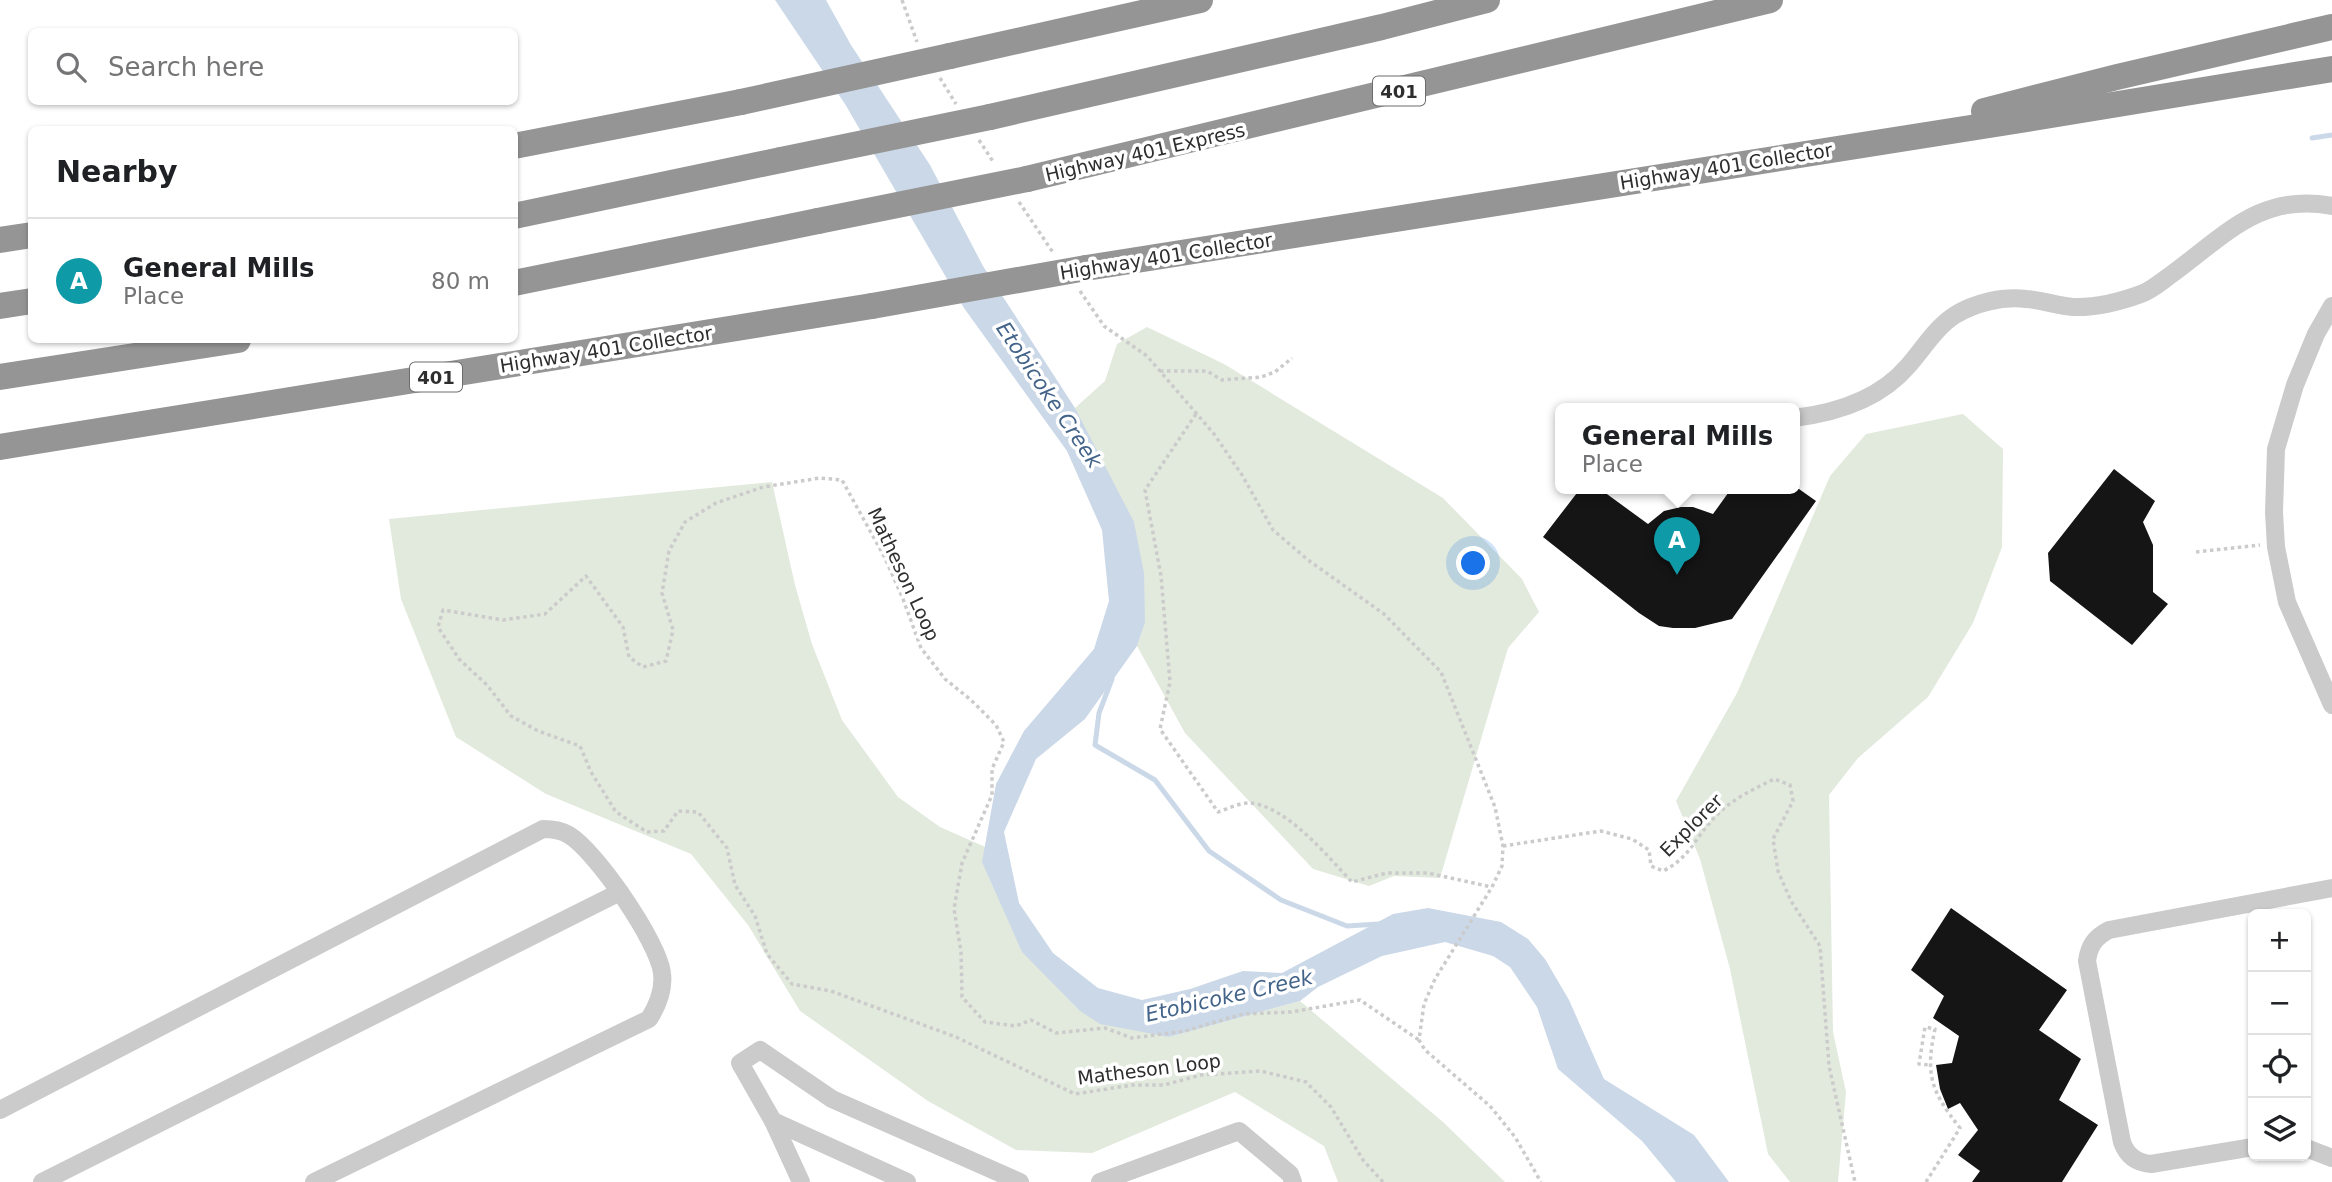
<!DOCTYPE html>
<html lang="en">
<head>
<meta charset="utf-8">
<style>
	:root { --surface:#fff; --page:#f6f6f6; --text:#202124; --muted:#757577; --line:#e0e0e0; --accent:#b45309 }
	body { margin:0; font-family:"DejaVu Sans",sans-serif; background:var(--page); color:var(--text) }
	.controls { position:absolute; right:21px; bottom:21px; display:grid; overflow:hidden; border-radius:10px; box-shadow:0 2px 5px #0004 }
	.controls button { width:63px; height:63px; display:grid; place-items:center; padding:0; border:0; border-bottom:2px solid var(--line); background:var(--surface); color:var(--text); font:35px sans-serif }
	.you { position:absolute; left:1474px; top:564px; width:24px; height:24px; margin:-18px; border:5px solid #fff; border-radius:50%; background:#1a73e8; box-shadow:0 0 0 10px #1a73e833 }
	.badge { display:grid; place-items:center; width:46px; height:46px; border-radius:50%; background:var(--accent); color:#fff; font-size:23px; font-weight:700 }
	.pin { position:absolute; translate:-50% -58px; filter:drop-shadow(0 2px 4px #0008) }
	.pin::after { content:''; position:absolute; top:37px; width:24px; height:21px; background:inherit; clip-path:polygon(0 0,100% 0,50% 100%) }
	.popup { position:absolute; left:1555px; top:403px; width:245px; height:91px; box-sizing:border-box; display:grid; place-content:center; border-radius:10px; background:var(--surface); filter:drop-shadow(0 2px 5px #0005); font-size:23px; white-space:nowrap; color:var(--muted) }
	.popup b { font-size:26px; color:var(--text) }
	.popup::after { content:''; position:absolute; left:50%; top:100%; margin-left:-14px; border:14px solid transparent; border-top-color:var(--surface) }
	.list { margin:0; padding:0; list-style:none }
	h2 { display:flex; justify-content:space-between; align-items:center; height:91px; margin:0; padding:0 28px; font-size:30px }
	h2 small { font-size:23px; font-weight:400; color:var(--muted) }
	.list li { display:grid; grid-template-columns:46px 1fr auto; gap:21px; align-items:center; box-sizing:border-box; height:126px; padding:0 28px; border-top:2px solid var(--line) }
	.list b { display:block; font-size:26px; white-space:nowrap }
	.list p { margin:0; font-size:23px; white-space:nowrap; color:var(--muted) }
	.list em { font-size:23px; font-style:normal; color:var(--muted) }
	.icon { flex:none; width:38px; height:38px; fill:none; stroke:currentColor; stroke-width:2; stroke-linecap:round; stroke-linejoin:round }
	.map { position:relative; flex:none; width:2332px; height:1182px; overflow:hidden }
	.search { position:absolute; background:var(--surface); box-shadow:0 2px 5px #0004; left:28px; top:28px; width:490px; height:77px; display:flex; align-items:center; gap:18px; box-sizing:border-box; padding:0 24px; border-radius:10px; color:var(--muted); font-size:26px }
	.panel { position:absolute; background:var(--surface); box-shadow:0 2px 5px #0004; left:28px; top:126px; width:490px; height:217px; border-radius:10px }
	.map>svg:first-child { display:block }
	.green { fill:#e2eadd }
	.water { fill:#cbd8e8 }
	.lines { fill:none; stroke-linecap:round; stroke-linejoin:round }
	.stream { stroke:#cbd8e8; stroke-width:5 }
	.building { fill:#151515 }
	.path { stroke:#cbcbcb; stroke-width:3.5; stroke-dasharray:3.5 3.5; stroke-linecap:butt }
	.minor { stroke:#cbcbcb; stroke-width:18 }
	.highway { stroke:#959595; stroke-width:26 }
	.highway-bridge { stroke:#959595; stroke-width:26 }
	.labels { text-anchor:middle; dominant-baseline:central; stroke-width:7; stroke-linejoin:round; paint-order:stroke }
	.shield { fill:#fff; stroke:#6d6d6d; stroke-width:2 }
	.shield-label { font-size:18px; font-weight:bold; fill:#2e2e2e }
	.street-label { font-size:19px; fill:#2e2e2e; stroke:#fff }
	.water-label { font-size:21px; font-style:italic; fill:#436389; stroke:#fff }
</style>
</head>
<body>
<div class="map">
<svg width="2332" height="1182" viewBox="0 0 2332 1182">
	<rect width="100%" height="100%" fill="#fff"/>
	<g class="green">
		<polygon points="1147,327 1224,364 1443,498 1522,579 1539,612 1508,648 1440,878 1394,876 1369,886 1313,869 1185,733 1137,646 1145,623 1075,408 1105,381 1117,344"/>
		<polygon points="1963,414 2003,449 2002,547 1973,623 1928,697 1858,758 1829,795 1833,1032 1846,1092 1838,1182 1790,1182 1768,1154 1730,969 1700,859 1676,801 1737,693 1830,476 1866,434"/>
		<polygon points="772,482 795,585 812,644 842,720 898,797 940,827 999,853 1022,952 1169,1037 1300,1001 1443,1122 1505,1182 1338,1182 1324,1146 1235,1092 1092,1153 1016,1150 928,1101 800,1011 748,925 691,854 546,794 456,737 401,599 389,519"/>
	</g>
	<polygon class="water" points="775,0 826,0 851,45 930,165 983,266 1075,408 1134,522 1144,573 1145,623 1137,646 1085,719 1036,759 1004,832 1019,903 1053,953 1098,988 1142,1000 1190,989 1243,971 1282,973 1393,914 1428,908 1501,922 1528,939 1545,959 1569,1000 1604,1079 1694,1135 1729,1182 1676,1182 1642,1141 1558,1069 1537,1007 1510,967 1493,956 1445,942 1382,956 1318,987 1300,1001 1169,1037 1100,1024 1080,1011 1022,952 982,862 996,784 1024,731 1094,649 1109,601 1102,530 1067,451 964,308 845,104"/>
	<g class="lines">
		<g class="stream">
			<polyline points="2312,138 2332,135"/>
			<polyline points="1112,679 1099,713 1095,745 1155,780 1209,851 1281,900 1347,926 1379,924"/>
		</g>
	</g>
	<g class="building">
		<polygon points="2114,469 2155,501 2143,522 2153,545 2153,592 2168,604 2132,645 2050,581 2048,553"/>
		<polygon points="1580,489 1600,489 1648,524 1664,511 1681,507 1693,507 1713,514 1731,489 1799,489 1816,501 1732,619 1695,628 1673,628 1659,626 1639,613 1543,537"/>
		<polygon points="1951,908 2067,990 2039,1030 2081,1059 2059,1100 2098,1125 2062,1182 1972,1182 1980,1171 1958,1155 1978,1130 1960,1103 1948,1109 1940,1089 1936,1065 1952,1063 1959,1036 1933,1018 1944,996 1911,970"/>
	</g>
	<g class="lines">
		<g class="path">
			<polyline points="902,0 917,42"/>
			<polyline points="940,78 956,104"/>
			<polyline points="979,140 994,163"/>
			<polyline points="1019,202 1054,254"/>
			<polyline points="1080,291 1104,326 1147,356 1214,434 1242,475 1273,530 1308,560 1384,614 1441,672 1495,807 1503,846 1502,866 1492,887 1435,979 1424,1004 1419,1040 1425,1050 1490,1106 1515,1137 1541,1182"/>
			<polyline points="1160,371 1207,371 1222,380 1261,377 1275,372 1292,358"/>
			<path d="M1196,414L1145,490L1161,576L1170,682L1160,729L1218,812C1227,809 1241,802 1250,803C1287,806 1328,857 1352,882L1387,873H1428L1492,887"/>
			<polyline points="2196,552 2260,545"/>
			<path d="M1503,846L1601,831L1632,839L1649,850L1651,866L1663,871C1690,858 1695,837 1715,817C1730,800 1754,789 1774,779L1790,785L1793,801L1773,839L1778,871L1791,901L1820,946L1829,1066L1855,1182"/>
			<polyline points="1383,1182 1363,1160 1331,1107 1306,1082 1261,1071 1201,1075 1164,1085 1132,1085 1075,1094 956,1037 831,991 792,984 767,954 755,916 735,885 727,848 698,812 678,811 664,831 647,832 616,812 591,772 580,746 538,731 511,716 487,685 459,659 438,627 443,610 503,620 545,614 586,576 623,627 629,657 643,667 666,661 673,630 662,593 669,551 685,522 716,503 763,487 820,478 842,480 885,558 903,599 921,648 945,679 971,700 996,725 1004,742 992,769 992,795 962,863 954,909 961,952 962,997 985,1022 1016,1026 1031,1020 1056,1033 1105,1028 1132,1038 1185,1031 1243,1014 1291,1012 1360,1000 1419,1040"/>
			<path d="M1926,1182L1960,1128C1931,1091 1925,1075 1935,1029L1925,1027L1919,1064L1929,1065"/>
		</g>
		<g class="minor">
			<polyline points="2332,306 2316,334 2295,385 2276,449 2274,512 2276,547 2287,602 2332,705"/>
			<path d="M1794,418C1835,413 1880,399 1908,366C1923,349 1935,328 1955,315C1975,303 2002,296 2026,299C2042,300 2058,306 2073,307C2097,308 2119,302 2141,294C2152,290 2162,281 2172,274C2224,236 2261,192 2332,206"/>
			<path d="M0,1110L543,829C552,829 561,830 569,835C596,851 659,943 662,973C664,989 658,1005 649,1019L314,1182"/>
			<polyline points="773,1121 907,1182"/>
			<path d="M2253,1147L2151,1164C2137,1163 2127,1156 2122,1142L2087,961C2089,946 2095,937 2109,930L2332,888"/>
			<polyline points="2306,1148 2332,1158"/>
			<polyline points="42,1182 620,892"/>
			<polyline points="801,1182 773,1121 740,1063 760,1050 832,1099 1020,1182"/>
			<polyline points="1100,1182 1239,1131 1290,1174 1293,1182"/>
		</g>
		<g class="highway">
			<polyline points="950,56 1200,0"/>
			<polyline points="1984,111 2117,77 2332,27"/>
			<polyline points="990,117 1382,27 1487,0"/>
			<polyline points="514,146 741,102"/>
			<polyline points="1027,179 1770,0"/>
			<polyline points="514,216 781,160"/>
			<polyline points="0,240 32,235"/>
			<polyline points="1086,268 2002,123 2332,69"/>
			<polyline points="514,283 818,221"/>
			<polyline points="0,306 32,301"/>
			<polyline points="0,377 238,340"/>
			<polyline points="0,447 872,306"/>
		</g>
		<g class="highway-bridge">
			<polyline points="741,102 950,56"/>
			<polyline points="781,160 990,117"/>
			<polyline points="818,221 1027,179"/>
			<polyline points="872,306 1086,268"/>
		</g>
	</g>
	<g class="labels">
		<g class="shield">
			<rect x="1373" y="76.5" width="52" height="29" rx="5"/>
			<rect x="410" y="362.5" width="52" height="29" rx="5"/>
		</g>
		<g class="shield-label">
			<text x="1399" y="91">401</text>
			<text x="436" y="377">401</text>
		</g>
		<g class="street-label">
			<text transform="translate(1145 152) rotate(-13)">Highway 401 Express</text>
			<text transform="translate(1726 166) rotate(-9)">Highway 401 Collector</text>
			<text transform="translate(1166 256) rotate(-9)">Highway 401 Collector</text>
			<text transform="translate(606 349) rotate(-9)">Highway 401 Collector</text>
			<text transform="translate(904 574) rotate(65)">Matheson Loop</text>
			<text transform="translate(1691 825) rotate(-45)">Explorer</text>
			<text transform="translate(1149 1069) rotate(-7)">Matheson Loop</text>
		</g>
		<g class="water-label">
			<text transform="translate(1049 395) rotate(56)">Etobicoke Creek</text>
			<text transform="translate(1229 996) rotate(-13)">Etobicoke Creek</text>
		</g>
	</g>
</svg>
<div class="controls">
<button>+</button>
<button>−</button>
<button><svg class="icon" aria-label="locate" viewBox="0 0 24 24"><circle cx="12" cy="12" r="6"/><path d="M12 2v4M12 18v4M2 12h4M18 12h4"/></svg></button>
<button><svg class="icon" aria-label="layers" viewBox="0 0 24 24"><path d="M12 4l9 5-9 5-9-5zM3 14l9 5 9-5"/></svg></button>
</div>
<div class="you"></div>
<div class="pin badge" style="left:1677px;top:575px;background:#0f9aa8">A</div>
<div class="popup"><b>General Mills</b>Place</div>
<div class="search"><svg class="icon" aria-label="search" viewBox="0 0 24 24"><circle cx="10" cy="10" r="6"/><path d="M15 15l6 6"/></svg>Search here</div>
<section class="panel">
<h2>Nearby<small></small></h2>
<ul class="list">
<li><span class="badge" style="background:#0f9aa8">A</span><div><b>General Mills</b><p>Place</p></div><em>80 m</em></li>
</ul>
</section>
</div>
</body>
</html>
